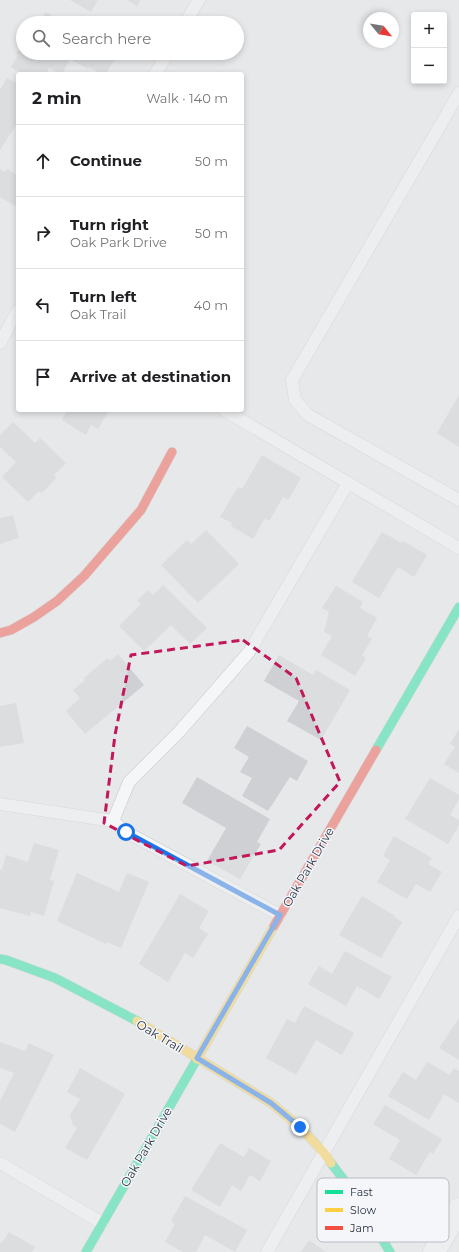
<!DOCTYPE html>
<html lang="en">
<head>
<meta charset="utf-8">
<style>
	:root { --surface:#fff; --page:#f2f2f2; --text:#202124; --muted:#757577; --line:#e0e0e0 }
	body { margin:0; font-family:Montserrat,sans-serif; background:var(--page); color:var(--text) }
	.controls { position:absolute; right:12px; top:12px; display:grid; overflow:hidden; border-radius:4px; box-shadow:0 2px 6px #0003 }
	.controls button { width:36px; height:36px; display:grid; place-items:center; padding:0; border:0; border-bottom:1px solid var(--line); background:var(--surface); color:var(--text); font:20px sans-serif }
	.compass { position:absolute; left:363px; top:12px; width:36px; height:36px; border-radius:50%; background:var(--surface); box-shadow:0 2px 6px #0003; rotate:120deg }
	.stop { position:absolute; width:12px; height:12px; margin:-9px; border:3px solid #1a73e8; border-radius:50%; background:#fff }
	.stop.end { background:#1a73e8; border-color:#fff; box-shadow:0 1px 4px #0008 }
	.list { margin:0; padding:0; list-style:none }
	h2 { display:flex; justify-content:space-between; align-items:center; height:52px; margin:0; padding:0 16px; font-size:17px }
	h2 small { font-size:13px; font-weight:400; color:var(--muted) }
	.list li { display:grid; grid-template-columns:26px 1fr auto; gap:12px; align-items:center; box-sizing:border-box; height:72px; padding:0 16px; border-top:1px solid var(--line) }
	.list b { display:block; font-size:15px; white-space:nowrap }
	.list p { margin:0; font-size:13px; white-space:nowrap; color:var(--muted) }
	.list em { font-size:13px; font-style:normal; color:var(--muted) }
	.icon { flex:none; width:22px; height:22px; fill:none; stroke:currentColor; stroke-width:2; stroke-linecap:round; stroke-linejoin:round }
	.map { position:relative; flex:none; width:459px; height:1252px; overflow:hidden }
	.search { position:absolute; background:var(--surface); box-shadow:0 2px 6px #0003; left:16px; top:16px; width:228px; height:44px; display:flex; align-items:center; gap:10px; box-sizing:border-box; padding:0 14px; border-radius:22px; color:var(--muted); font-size:15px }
	.panel { position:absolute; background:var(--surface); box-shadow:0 2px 6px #0003; left:16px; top:72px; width:228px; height:340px; border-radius:4px }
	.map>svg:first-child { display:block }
	.building { fill:#ced0d3 }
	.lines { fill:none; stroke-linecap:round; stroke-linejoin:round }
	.lane-casing { stroke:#c4c6c8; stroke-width:13 }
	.street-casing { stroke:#c4c6c8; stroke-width:23 }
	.fast-casing { stroke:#c4c6c8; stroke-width:10 }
	.slow-casing { stroke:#c4c6c8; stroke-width:10 }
	.jam-casing { stroke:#c4c6c8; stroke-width:10 }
	.lane { stroke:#f5f6f7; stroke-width:12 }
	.street { stroke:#f5f6f7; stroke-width:22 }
	.fast { stroke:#16e098; stroke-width:9 }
	.slow { stroke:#ffcf43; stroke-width:9 }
	.jam { stroke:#f24e42; stroke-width:9 }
	.route { stroke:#1a73e8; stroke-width:5 }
	.marked { fill:none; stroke:#c2185b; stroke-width:3; stroke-dasharray:8 5; stroke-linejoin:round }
	.labels { text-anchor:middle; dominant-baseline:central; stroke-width:3; stroke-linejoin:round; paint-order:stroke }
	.street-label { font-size:12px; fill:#2b3445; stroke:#f4f6f9 }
	.key { fill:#f4f6f9; stroke:#b8bcc3; stroke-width:1 }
	.key-label { font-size:11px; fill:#2b3445 }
</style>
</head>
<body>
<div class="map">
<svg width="459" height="1252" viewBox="0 0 459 1252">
	<rect width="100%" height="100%" fill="#e6e8ea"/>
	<g class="building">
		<polygon points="70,0 98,0 91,12"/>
		<polygon points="127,0 140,0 137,6"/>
		<polygon points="46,12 64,23 39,23"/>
		<polygon points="23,42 23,53 102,53 114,60 106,74 101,74 89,67 88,69 70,59 62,74 60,74 49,68 46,74 22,74 11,67 18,55 16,54"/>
		<polygon points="7,78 18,84 18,122 0,150 0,90"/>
		<polygon points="0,169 5,172 7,169 18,176 18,200 15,206 0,197"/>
		<polygon points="459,395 459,447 437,433"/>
		<polygon points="67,410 109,410 98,429 91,425 86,435 62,420"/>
		<polygon points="13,422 35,443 40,438 66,463 54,475 56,478 42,493 39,491 28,502 2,477 16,462 0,447 0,435"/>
		<polygon points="262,455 301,478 288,500 283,497 269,521 265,518 253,539 231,526 232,523 220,517 238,487 242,489"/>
		<polygon points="13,515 19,538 0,544 0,518"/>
		<polygon points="206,530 239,564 198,603 161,565 187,540 191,544"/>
		<polygon points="382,532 402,543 403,541 427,555 414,577 398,567 379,598 352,582"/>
		<polygon points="163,585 207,628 190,644 171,625 144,651 119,626 141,604 137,601 148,590 153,595"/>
		<polygon points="336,586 363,602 360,608 377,618 367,636 372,639 362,655 366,658 355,676 321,655 332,636 324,632 329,612 322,608"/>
		<polygon points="118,654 144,685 85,734 66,711 80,698 73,690 85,680 84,678 108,658 110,661"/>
		<polygon points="279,655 313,675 316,670 350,690 321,740 287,721 299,701 264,681"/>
		<polygon points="16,703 24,743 0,747 0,706"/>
		<polygon points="247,726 308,761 297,781 290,777 268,811 242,796 252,778 240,772 249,757 234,748"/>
		<polygon points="459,729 459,773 444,764 455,747 450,744"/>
		<polygon points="197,777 270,819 257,842 261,844 240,879 207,861 226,828 182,803"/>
		<polygon points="430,778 459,795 459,799 450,815 459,820 459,825 448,844 405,819"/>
		<polygon points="394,836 432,858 428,864 442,872 430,892 416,884 407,899 377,882 390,860 383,856"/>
		<polygon points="34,843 59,850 50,880 54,881 44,916 31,912 30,916 0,908 0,869 2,870 6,855 28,862"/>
		<polygon points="77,873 119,892 127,873 149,882 121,948 107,942 106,944 57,921"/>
		<polygon points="180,894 209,911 199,928 208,934 193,958 185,953 168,982 139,964"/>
		<polygon points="362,896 395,916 394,917 402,922 381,958 339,935"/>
		<polygon points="345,951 392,977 379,999 357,986 346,1006 308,984 319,966 332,974"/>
		<polygon points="304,1006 354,1033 342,1055 316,1040 296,1075 266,1058 287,1019 295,1023"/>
		<polygon points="459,1018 459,1060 439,1048"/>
		<polygon points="0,1042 25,1051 29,1043 54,1055 15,1132 0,1124 0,1101 14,1073 0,1068"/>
		<polygon points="427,1062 450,1075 454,1068 459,1071 459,1103 444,1094 429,1120 388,1096 403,1072 416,1080"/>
		<polygon points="80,1068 125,1094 87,1160 65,1148 77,1128 73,1125 70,1115 80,1099 67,1092"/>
		<polygon points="385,1105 442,1139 433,1154 430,1152 416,1175 389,1159 400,1140 373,1124"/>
		<polygon points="220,1143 244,1157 249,1148 271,1161 260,1181 250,1175 241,1191 232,1185 220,1207 191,1190"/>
		<polygon points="185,1196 247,1230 235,1252 205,1235 196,1252 183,1252 165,1242 175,1224 171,1221"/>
		<polygon points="9,1232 35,1247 32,1252 0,1252 0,1242 2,1243"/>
		<polygon points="309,1240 326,1252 301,1252"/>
	</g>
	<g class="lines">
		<g class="lane-casing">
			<g id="lane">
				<polyline points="185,23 199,0"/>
				<polyline points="155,74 168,53"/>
				<polyline points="459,93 292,380 295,400 308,415 459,500"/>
				<polyline points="0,343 18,310"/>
				<polyline points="224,410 459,548"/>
				<polyline points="0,804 113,821 126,832 280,915"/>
				<polyline points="113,821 129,782 179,732 249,652 348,483"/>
				<polyline points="0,1163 102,1223"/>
				<polyline points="267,1252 459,916"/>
			</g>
		</g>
		<g class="street-casing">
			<polyline id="street" points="434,1252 459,1209"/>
		</g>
		<g class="fast-casing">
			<g id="fast">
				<polyline points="376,750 459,607"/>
				<polyline points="0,959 6,960 55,978 137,1021"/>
				<polyline points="331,1163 356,1196 390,1252"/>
				<polyline points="86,1252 197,1059"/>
			</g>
		</g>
		<g class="slow-casing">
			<g id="slow">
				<polyline points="137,1021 271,1103 300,1127 324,1153 331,1163"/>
				<polyline points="197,1059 274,926"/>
			</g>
		</g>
		<g class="jam-casing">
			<g id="jam">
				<polyline points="0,633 11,630 34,617 57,601 84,576 141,510 172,452"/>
				<polyline points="274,926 376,750"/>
			</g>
		</g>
		<use href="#lane" class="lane"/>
		<use href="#street" class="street"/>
		<use href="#fast" class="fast"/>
		<use href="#slow" class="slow"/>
		<use href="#jam" class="jam"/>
	</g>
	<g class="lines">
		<polyline class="route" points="126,832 280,915 197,1058 271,1103 300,1127"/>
	</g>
	<path d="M0 0H459V1252H0ZM243,640L296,678L340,782L279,850L187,866L104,823L115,735L131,655Z" fill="#e6e8ea" fill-opacity=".55" fill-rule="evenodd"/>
	<path class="marked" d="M243,640L296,678L340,782L279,850L187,866L104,823L115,735L131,655Z"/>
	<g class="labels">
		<g class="street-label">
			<text transform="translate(308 867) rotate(-60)">Oak Park Drive</text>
			<text transform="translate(160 1036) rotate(31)">Oak Trail</text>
			<text transform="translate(146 1147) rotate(-60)">Oak Park Drive</text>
		</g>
	</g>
	<rect x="317" y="1178" width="132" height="64" rx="6" class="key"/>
	<rect x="325" y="1190" width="18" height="4" fill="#16e098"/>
	<rect x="325" y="1208" width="18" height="4" fill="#ffcf43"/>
	<rect x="325" y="1226" width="18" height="4" fill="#f24e42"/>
	<g class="key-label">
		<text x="350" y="1196">Fast</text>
		<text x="350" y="1214">Slow</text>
		<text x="350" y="1232">Jam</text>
	</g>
</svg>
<div class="controls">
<button>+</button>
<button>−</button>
</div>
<svg class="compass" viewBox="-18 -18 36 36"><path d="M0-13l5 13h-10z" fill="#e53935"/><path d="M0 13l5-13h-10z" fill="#757577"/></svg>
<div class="stop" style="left:126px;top:832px"></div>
<div class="stop end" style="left:300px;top:1127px"></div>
<div class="search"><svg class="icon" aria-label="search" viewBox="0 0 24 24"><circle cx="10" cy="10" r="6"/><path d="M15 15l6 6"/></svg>Search here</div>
<section class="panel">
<h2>2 min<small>Walk · 140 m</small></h2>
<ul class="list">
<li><svg class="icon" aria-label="ahead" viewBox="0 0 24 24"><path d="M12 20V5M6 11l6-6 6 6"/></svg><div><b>Continue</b></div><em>50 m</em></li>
<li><svg class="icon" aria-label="right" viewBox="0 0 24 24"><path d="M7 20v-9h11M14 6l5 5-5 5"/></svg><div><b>Turn right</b><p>Oak Park Drive</p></div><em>50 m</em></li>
<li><svg class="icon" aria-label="left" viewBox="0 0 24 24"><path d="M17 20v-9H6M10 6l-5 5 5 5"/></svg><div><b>Turn left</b><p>Oak Trail</p></div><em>40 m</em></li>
<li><svg class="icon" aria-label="arrive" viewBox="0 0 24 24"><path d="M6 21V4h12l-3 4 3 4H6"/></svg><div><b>Arrive at destination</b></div></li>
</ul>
</section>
</div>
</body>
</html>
